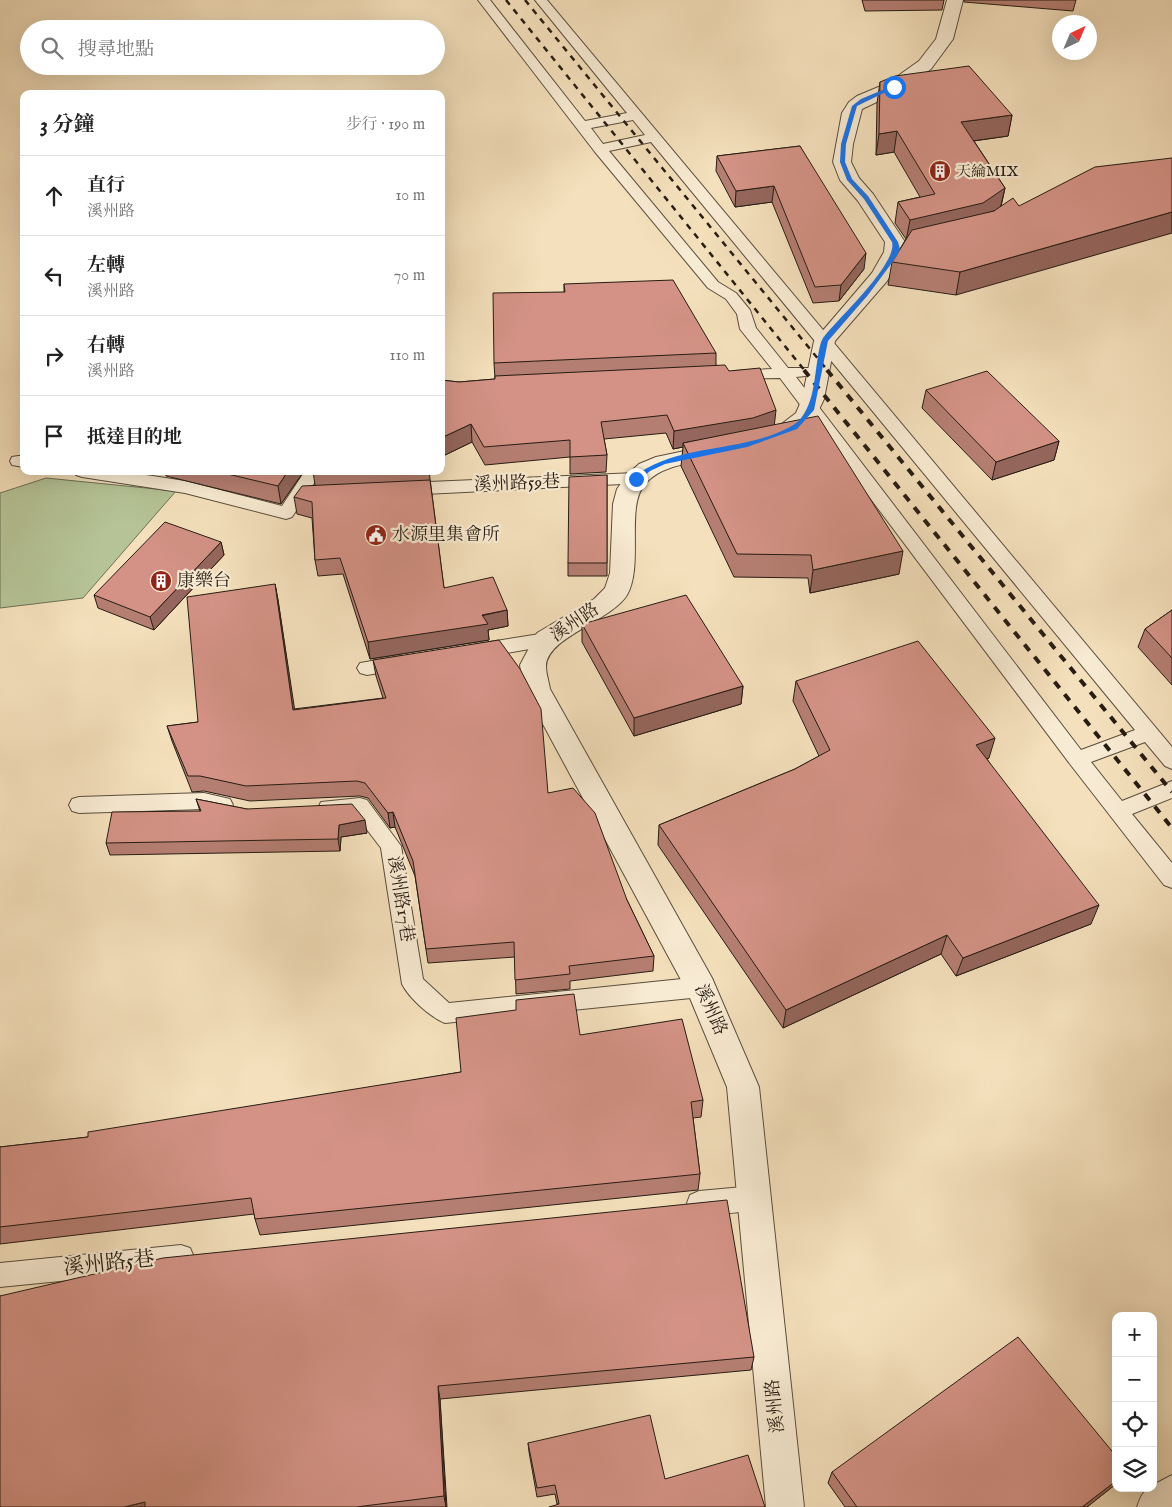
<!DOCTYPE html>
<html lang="zh-TW">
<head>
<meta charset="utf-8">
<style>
	:root { --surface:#fff; --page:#f2f2f2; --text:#222; --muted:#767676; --line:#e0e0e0 }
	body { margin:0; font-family:"IM FELL English","Noto Serif TC",serif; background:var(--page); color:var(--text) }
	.controls { position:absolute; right:15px; bottom:15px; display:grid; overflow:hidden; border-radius:10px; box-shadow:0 5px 20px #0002 }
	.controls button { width:45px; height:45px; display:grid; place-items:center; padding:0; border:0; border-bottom:1px solid var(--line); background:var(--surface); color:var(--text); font:25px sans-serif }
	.compass { position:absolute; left:1052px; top:15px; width:45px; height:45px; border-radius:50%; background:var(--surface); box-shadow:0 5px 20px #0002; rotate:44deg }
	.stop { position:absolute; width:15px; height:15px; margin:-11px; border:4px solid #1a73e8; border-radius:50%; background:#fff }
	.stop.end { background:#1a73e8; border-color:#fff; box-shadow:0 1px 5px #0008 }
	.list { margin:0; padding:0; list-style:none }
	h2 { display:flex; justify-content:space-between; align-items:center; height:65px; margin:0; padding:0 20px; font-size:21px }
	h2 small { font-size:16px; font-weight:400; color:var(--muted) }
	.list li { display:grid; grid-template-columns:32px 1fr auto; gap:15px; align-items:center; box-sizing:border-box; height:80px; padding:0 20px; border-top:1px solid var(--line) }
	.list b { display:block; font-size:19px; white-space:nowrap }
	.list p { margin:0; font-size:16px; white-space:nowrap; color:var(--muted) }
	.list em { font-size:16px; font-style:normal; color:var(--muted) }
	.icon { flex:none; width:28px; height:28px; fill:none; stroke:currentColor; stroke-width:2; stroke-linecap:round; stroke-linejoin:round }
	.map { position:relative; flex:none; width:1172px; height:1507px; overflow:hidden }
	.search { position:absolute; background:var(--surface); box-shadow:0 5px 20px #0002; left:20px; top:20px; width:425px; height:55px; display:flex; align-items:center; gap:12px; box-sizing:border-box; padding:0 18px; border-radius:28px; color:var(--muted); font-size:19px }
	.panel { position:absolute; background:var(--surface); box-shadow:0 5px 20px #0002; left:20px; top:90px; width:425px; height:385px; border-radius:10px }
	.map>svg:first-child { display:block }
	.green { fill:#b5c396; stroke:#6e7054 }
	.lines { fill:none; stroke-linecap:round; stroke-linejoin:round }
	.lane-casing { stroke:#5a4d3d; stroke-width:2 }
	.street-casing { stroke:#5a4d3d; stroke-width:2 }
	.lane { fill:#f8ebd3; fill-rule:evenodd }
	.street { fill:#f8ebd3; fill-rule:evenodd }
	.rail-far1 { stroke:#271c13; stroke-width:2.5; stroke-dasharray:6 6; stroke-linecap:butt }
	.rail { stroke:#271c13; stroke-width:4; stroke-dasharray:8 8; stroke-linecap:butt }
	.wall { fill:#b57e72; stroke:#271c13 }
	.shaded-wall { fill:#94665d; stroke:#271c13 }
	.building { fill:#d39285; stroke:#271c13 }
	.route { fill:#1a73e8 }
	.labels { text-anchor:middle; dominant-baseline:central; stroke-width:4.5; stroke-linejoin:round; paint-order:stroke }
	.far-poi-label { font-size:15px; fill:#271c13; stroke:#f8ebd3; text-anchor:start }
	.street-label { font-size:18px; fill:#271c13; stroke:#f8ebd3 }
	.poi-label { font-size:18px; fill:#271c13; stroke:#f8ebd3; text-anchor:start }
	.near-street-label { font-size:21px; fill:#271c13; stroke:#f8ebd3 }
</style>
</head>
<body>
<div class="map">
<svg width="1172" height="1507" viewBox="0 0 1172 1507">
	<rect width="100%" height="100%" fill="#f4e0bc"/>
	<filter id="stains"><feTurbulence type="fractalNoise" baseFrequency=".004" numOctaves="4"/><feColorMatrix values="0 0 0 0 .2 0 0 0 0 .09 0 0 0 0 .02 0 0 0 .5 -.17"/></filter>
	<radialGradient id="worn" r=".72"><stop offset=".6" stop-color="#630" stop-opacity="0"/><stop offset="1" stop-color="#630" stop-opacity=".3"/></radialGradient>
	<polygon class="green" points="46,478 176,491 83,598 0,608 0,493"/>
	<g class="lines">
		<g class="lane-casing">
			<g id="lane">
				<path d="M478,0H490L585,121L627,113L535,0H547L1172,747V769L1165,766L1145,742L1091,762L1122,801L1172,781V798L1132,814L1172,863V888L1164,885L1070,764L780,378L729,379L727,376L729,373L735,371L772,369L740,329L737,314L726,299L708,288L595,152ZM633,120L645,135L603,144L591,128ZM651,142L1135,730L1081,750L796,377L824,374L826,371L824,368H788L756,328L750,310L736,293L718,282L609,151Z"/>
				<polygon points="18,456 24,456 24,467 12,465 10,461 12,457"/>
				<polygon points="74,471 120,471 185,481 282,506 305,471 322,471 292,517 286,519 185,493 82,477 76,475"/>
				<polygon points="636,473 642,475 645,479 642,483 405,495 399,493 396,489 399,485 405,483"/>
				<polygon points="546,633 553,635 555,640 553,645 477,658 470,656 468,651 470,646 477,644"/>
				<polygon points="401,656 408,658 411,663 408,668 367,675 360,673 357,668 360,663"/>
				<polygon points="204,793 230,799 233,805 230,811 223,813 204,809 79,813 72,811 69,805 72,799 79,797"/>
				<path d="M360,798L367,800L401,846L423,979L449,1003L701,977L709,980L712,987L709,994L701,997L445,1023C430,1017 409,998 402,984L381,848L355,814L328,816L321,814L318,808L321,802Z"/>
				<path d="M754,1186L763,1190L766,1198L763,1206C747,1213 706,1217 690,1211L687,1203L690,1195L699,1191Z"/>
				<polygon points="181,1245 190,1248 194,1257 190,1266 181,1269 0,1287 0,1263"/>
			</g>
		</g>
		<g class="street-casing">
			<g id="street">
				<polygon points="947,0 963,0 953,39 931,69 900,91 862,109 853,144 851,162 859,178 873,194 905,242 904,252 887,281 835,341 824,399 813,422 795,436 772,444 764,442 761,437 764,432 779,426 796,413 802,399 814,341 872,273 884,252 885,242 858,201 840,180 833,162 842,113 849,102 857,96 888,83 919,61 936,39"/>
				<path d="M718,444L726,446L730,451L726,456C700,463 664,462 645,484C625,506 644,566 627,595C611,621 547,637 546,666C546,674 549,682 550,689L712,978L759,1087L804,1507H766L727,1087L687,991L524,689L520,665L537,633L594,599L605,588L610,573L613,504L617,489L628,474L639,464L656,457Z"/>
				<path d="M1172,1475V1507H1137C1140,1499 1143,1488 1153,1488V1485Z"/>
			</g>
		</g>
		<use href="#lane" class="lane"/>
		<use href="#street" class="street"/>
		<g class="rail-far1">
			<polyline points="506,0 805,371"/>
			<polyline points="525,0 828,371"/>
		</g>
		<g class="rail">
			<polyline points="804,370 1172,828"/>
			<polyline points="827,370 1172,792"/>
		</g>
	</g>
	<g class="wall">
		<polygon points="862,0 944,0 942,10 865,11"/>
		<polygon points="964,0 1076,0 1073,11 964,2"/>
		<polygon points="880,82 1012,115 1008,136 974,141 1005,188 1001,207 956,295 888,285 892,262 906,239 895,223 898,202 920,197 894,152 876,155 877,103"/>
		<polygon points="800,146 864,269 839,301 813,303 772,202 735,207 716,171 717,156"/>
		<polygon points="564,284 716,353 716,365 729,371 899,574 810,593 808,578 734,577 681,466 683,447 673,449 666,433 604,439 607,455 606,472 570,474 570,457 485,465 472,442 443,456 444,469 441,469 441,380 459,382 495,379 494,363 564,292"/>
		<polygon points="926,390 1059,441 1054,460 992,480 922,408"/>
		<polygon points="165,471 304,471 281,504 166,476"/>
		<polygon points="313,471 429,471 444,588 507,610 508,626 488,630 489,640 370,659 343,574 318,576 315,560 312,518 297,514 294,497 315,485"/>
		<polygon points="607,475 607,576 568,576 568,563"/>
		<polygon points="221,542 224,555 154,630 98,608 94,595"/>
		<polygon points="275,584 278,600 294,709 383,698 376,676 373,660 548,793 627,900 654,956 653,971 570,981 570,989 516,994 515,957 428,963 415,876 395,827 390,828 368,798 360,796 250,801 204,791 192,792 172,741 167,726 198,722"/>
		<polygon points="1172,610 1172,685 1138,647 1145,629"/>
		<polygon points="582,624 743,686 741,704 634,736 582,642"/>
		<polygon points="796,681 989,758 987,759 1091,924 956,976 941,954 783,1028 658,845 659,825 795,769 819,756 793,701"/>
		<polygon points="196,799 367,833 341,837 340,851 110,855 106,843 200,811"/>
		<polygon points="580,1035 703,1100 701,1117 693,1118 700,1174 698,1190 260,1235 255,1219 254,1214 0,1244 0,1147 88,1137 461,1072"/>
		<polygon points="0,1296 754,1357 751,1370 440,1399 447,1507 0,1507"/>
		<polygon points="528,1443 665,1479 557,1504 555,1494 537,1497 529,1452"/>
		<polygon points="1116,1456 1116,1484 1087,1507 845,1507 828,1483 832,1472"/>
	</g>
	<g class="shaded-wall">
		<polygon points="1012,115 1008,136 957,143 961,122"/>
		<polygon points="897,131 894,152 876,155 879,134"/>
		<polygon points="774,186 772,202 735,207 736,191"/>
		<polygon points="1005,188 1000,209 906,241 910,220"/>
		<polygon points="1172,212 1172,233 956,295 960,272"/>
		<polygon points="866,253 864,269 839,301 841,285"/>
		<polygon points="776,410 774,428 683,443 683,447 673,449 674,431"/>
		<polygon points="471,424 472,442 443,456 442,451 441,451 441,438"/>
		<polygon points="1059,441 1054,460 992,480 996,462"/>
		<polygon points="288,471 304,471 281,504 278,486"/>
		<polygon points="221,542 224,555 154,630 150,617"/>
		<polygon points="903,551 899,574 810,593 813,570"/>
		<polygon points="275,584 278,600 297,725 293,710"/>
		<polygon points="507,610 508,626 488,630 489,640 370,659 368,642"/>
		<polygon points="743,686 741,704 634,736 634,718"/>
		<polygon points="995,738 989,758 970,764 976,745"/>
		<polygon points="393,812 395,827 390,828 388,813"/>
		<polygon points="365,820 367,833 341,837 340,851 338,839 339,825"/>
		<polygon points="1099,905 1091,924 956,976 963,958"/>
		<polygon points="947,935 941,954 783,1028 786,1010"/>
		<polygon points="438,1386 440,1399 446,1507 444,1496"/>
		<polygon points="1116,1481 1116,1484 1087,1507 1082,1507"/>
		<polygon points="145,1502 149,1507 124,1507"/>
	</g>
	<g class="building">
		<polygon points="969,66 1012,115 961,122 1005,188 983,203 910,220 898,202 935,194 897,131 879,134 880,82 895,76"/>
		<polygon points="800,146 866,253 841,285 815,287 774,186 736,191 717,156"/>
		<polygon points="1172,158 1172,212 960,272 892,262 912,230 994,211 1013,198 1019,206 1095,167"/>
		<polygon points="673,280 716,353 494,363 493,293 565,292 564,284"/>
		<polygon points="725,365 729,371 760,368 776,410 753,418 674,431 667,415 601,422 607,455 570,457 570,440 484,447 471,424 441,438 441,380 459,382 495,379 495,376"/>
		<polygon points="987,371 1059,441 996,462 926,390"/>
		<polygon points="818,416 903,551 813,570 811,555 737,554 683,443"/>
		<polygon points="215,471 288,471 278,486"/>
		<polygon points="607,475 607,563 568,563 569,477"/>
		<polygon points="430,480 444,588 493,577 507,610 482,615 488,624 368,642 340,558 315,560 312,502 294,497 302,486"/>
		<polygon points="165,522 221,542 150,617 94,595"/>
		<polygon points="275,584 293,710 386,698 373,660 499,640 520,669 541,709 548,793 573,788 595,813 627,900 654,956 569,966 570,974 515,980 514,942 426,949 413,861 393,812 388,813 365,783 357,781 246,786 200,776 188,776 167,726 198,722 187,597"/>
		<polygon points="686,595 743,686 634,718 582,624"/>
		<polygon points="1172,610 1172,658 1145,629"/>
		<polygon points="918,641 995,738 976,745 1099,905 963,958 947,935 786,1010 659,825 795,769 830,750 796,681"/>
		<polygon points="196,799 247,809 352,804 365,820 339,825 338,839 106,843 112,812 201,811"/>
		<polygon points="574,994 580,1035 682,1019 703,1100 691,1102 700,1174 255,1219 251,1198 0,1227 0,1147 88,1137 88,1132 461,1072 456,1018 516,1010 516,1000"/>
		<polygon points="727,1200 754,1357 438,1386 444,1496 356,1507 145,1507 145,1502 124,1507 0,1507 0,1296 163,1258"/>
		<polygon points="1018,1337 1116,1456 1116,1481 1082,1507 857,1507 832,1472"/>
		<polygon points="650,1415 665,1479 748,1455 765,1507 549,1507 559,1504 555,1485 537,1488 528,1443"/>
	</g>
	<path class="route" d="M892,86L896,87L857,106L846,144L845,162L852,179L868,196L898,242L900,249L897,256L868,295L828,341L814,410L797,429L747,447L665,464L650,471L638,481H633V478C673,443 743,453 790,427C814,415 814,379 818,356C819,350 820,343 823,338C837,319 898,264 892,242L864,199L847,180L840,162L841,144L852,106L861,99Z"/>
	<defs>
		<g id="building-disc" transform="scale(1.125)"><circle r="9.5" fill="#8f2418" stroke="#f8ebd3"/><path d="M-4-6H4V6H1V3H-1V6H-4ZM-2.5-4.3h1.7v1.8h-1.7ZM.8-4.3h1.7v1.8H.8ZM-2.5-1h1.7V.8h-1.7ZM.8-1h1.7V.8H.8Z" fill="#fff"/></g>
		<g id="civic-disc" transform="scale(1.125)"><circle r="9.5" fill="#8f2418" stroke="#f8ebd3"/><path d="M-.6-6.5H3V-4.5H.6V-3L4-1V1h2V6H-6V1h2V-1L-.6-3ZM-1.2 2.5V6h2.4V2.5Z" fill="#fff"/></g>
	</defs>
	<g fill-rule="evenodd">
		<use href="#building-disc" x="940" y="171"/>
		<use href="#civic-disc" x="376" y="535"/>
		<use href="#building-disc" x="161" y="581"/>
	</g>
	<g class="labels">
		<g class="far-poi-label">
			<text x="956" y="171">天綸MIX</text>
		</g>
		<g class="street-label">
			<text transform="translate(517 484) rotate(-2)">溪州路59巷</text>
			<text transform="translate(575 623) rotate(-34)">溪州路</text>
			<text transform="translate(400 899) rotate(81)">溪州路17巷</text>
			<text transform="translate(710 1010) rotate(66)">溪州路</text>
			<text transform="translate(776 1406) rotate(-96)">溪州路</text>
		</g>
		<g class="poi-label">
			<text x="392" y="535">水源里集會所</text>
			<text x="177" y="581">康樂台</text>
		</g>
		<g class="near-street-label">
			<text transform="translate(109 1264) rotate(-6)">溪州路5巷</text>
		</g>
	</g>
	<rect width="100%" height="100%" filter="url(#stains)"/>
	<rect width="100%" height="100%" fill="url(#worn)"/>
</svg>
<div class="controls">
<button>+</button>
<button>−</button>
<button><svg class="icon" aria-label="locate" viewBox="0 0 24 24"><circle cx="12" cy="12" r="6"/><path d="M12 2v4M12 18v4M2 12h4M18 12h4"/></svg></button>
<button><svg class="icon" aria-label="layers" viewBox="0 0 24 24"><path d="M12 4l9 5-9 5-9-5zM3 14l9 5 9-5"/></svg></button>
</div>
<svg class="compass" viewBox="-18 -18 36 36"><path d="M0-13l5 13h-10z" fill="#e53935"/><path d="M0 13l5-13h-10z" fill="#767676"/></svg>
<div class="stop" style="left:894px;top:87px"></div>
<div class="stop end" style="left:636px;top:479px"></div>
<div class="search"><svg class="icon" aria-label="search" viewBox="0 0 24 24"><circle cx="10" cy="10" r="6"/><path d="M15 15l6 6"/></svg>搜尋地點</div>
<section class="panel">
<h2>3 分鐘<small>步行 · 190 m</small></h2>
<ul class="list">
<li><svg class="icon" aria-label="ahead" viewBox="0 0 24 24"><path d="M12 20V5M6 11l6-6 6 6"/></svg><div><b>直行</b><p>溪州路</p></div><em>10 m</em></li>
<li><svg class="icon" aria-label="left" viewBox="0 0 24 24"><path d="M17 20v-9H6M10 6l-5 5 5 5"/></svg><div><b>左轉</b><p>溪州路</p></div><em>70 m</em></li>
<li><svg class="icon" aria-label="right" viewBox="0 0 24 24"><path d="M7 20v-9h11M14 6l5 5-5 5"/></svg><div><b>右轉</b><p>溪州路</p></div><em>110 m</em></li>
<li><svg class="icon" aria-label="arrive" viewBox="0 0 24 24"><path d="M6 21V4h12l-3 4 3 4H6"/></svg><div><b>抵達目的地</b></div></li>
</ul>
</section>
</div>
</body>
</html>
